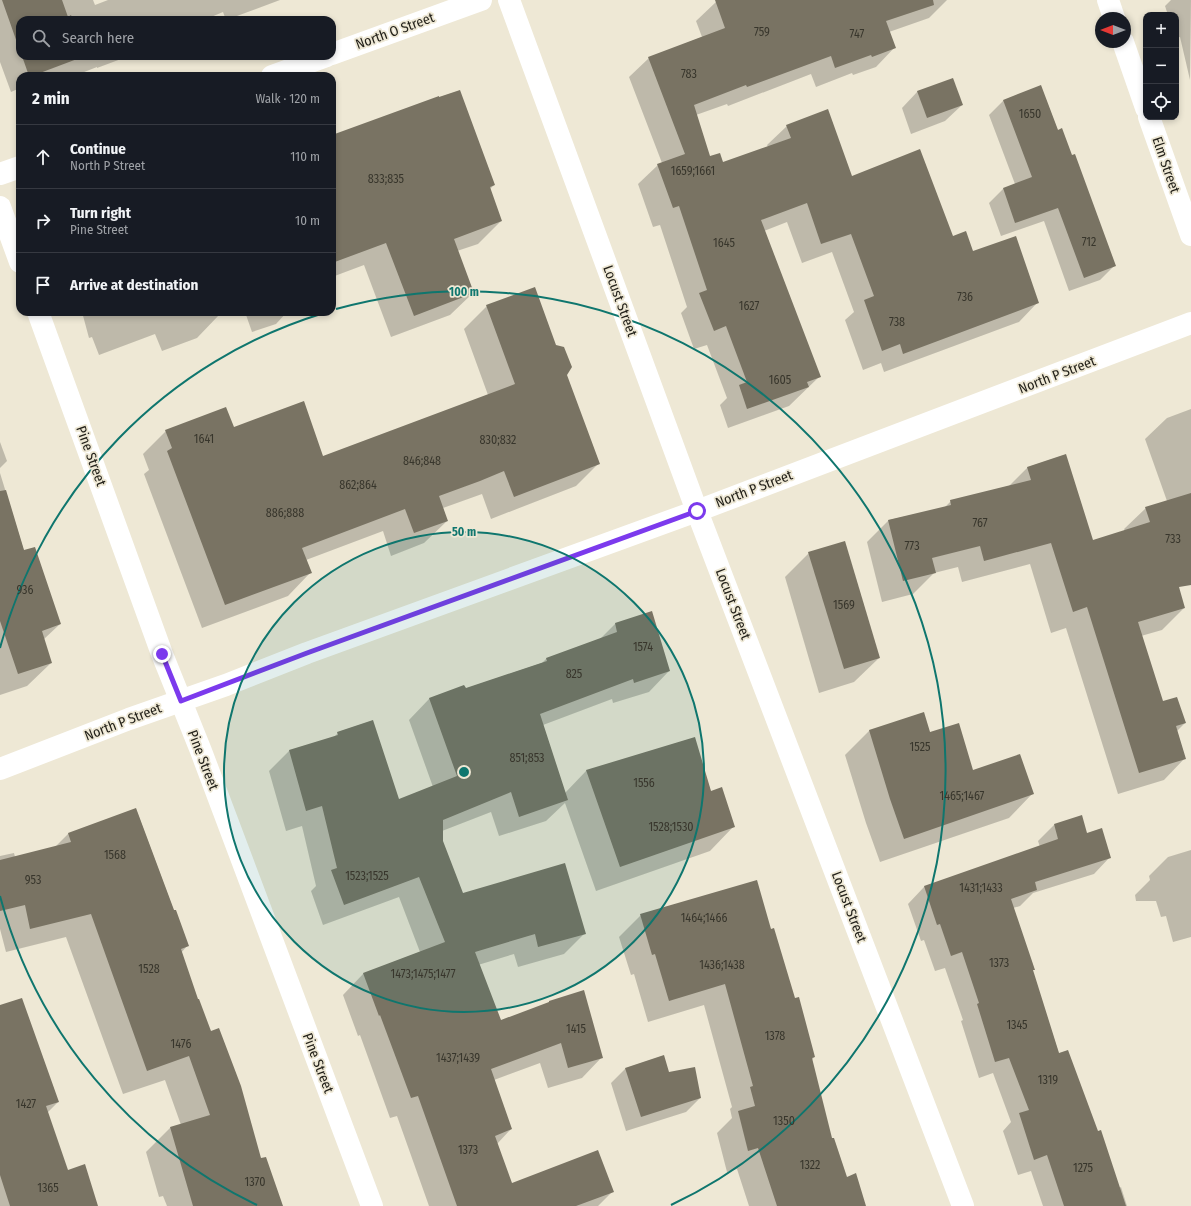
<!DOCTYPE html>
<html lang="en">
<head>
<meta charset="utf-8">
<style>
	:root { --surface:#171b24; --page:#20242c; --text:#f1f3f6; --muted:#9ea1a6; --line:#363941 }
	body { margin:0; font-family:"Fira Sans Condensed",sans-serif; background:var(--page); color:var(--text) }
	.controls { position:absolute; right:12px; top:12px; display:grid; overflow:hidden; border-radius:8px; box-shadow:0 2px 6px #0003 }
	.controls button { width:36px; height:36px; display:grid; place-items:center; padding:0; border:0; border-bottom:1px solid var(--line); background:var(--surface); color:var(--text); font:20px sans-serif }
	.compass { position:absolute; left:1095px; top:12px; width:36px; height:36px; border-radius:50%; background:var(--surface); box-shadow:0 2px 6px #0003; rotate:270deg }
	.stop { position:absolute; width:12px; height:12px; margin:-9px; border:3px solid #7c3aed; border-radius:50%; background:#fff }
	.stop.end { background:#7c3aed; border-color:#fff; box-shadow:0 1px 4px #0008 }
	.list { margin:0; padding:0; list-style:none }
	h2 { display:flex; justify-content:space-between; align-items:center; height:52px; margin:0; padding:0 16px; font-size:17px }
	h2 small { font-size:13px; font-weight:400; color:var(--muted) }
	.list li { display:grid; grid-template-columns:26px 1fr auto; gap:12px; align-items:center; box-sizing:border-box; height:64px; padding:0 16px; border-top:1px solid var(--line) }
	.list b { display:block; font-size:15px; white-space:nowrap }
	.list p { margin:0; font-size:13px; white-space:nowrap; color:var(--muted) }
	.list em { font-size:13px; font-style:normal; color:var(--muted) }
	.icon { flex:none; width:22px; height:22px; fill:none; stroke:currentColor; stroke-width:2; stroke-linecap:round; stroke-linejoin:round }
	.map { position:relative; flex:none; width:1191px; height:1206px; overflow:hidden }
	.search { position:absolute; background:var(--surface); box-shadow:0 2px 6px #0003; left:16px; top:16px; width:320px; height:44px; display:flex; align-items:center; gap:10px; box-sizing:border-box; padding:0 14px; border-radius:12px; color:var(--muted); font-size:15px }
	.panel { position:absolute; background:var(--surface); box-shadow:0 2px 6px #0003; left:16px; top:72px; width:320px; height:244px; border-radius:12px }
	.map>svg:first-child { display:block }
	.shadow { fill:#0003 }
	.building { fill:#797363 }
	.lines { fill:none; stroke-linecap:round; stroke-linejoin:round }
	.minor { stroke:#fff; stroke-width:22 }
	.tertiary { stroke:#fff; stroke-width:22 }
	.route { stroke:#7c3aed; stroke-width:5 }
	.ring { fill:none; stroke:#0f766e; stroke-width:2 }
	.labels { text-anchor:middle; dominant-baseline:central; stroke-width:3.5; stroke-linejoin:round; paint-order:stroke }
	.number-label { font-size:12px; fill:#38362c }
	.street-label { font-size:14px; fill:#23211a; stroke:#eee8d5 }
	.centre { fill:#0f766e; stroke:#eee8d5; stroke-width:2 }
	.ring-label { font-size:12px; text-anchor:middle; font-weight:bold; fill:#0f766e; stroke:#eee8d5; stroke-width:3.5; stroke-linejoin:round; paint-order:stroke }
</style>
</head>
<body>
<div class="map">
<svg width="1191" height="1206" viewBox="0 0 1191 1206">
	<rect width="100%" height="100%" fill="#eee8d5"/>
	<g class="shadow">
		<polygon points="0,0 93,0 95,5 108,0 280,0 226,20 223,12 204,20 20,20 20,56 129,56 97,68 97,67 74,76 20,76 20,88 11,92 0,62"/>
		<polygon points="721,0 947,0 929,18 889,32 895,47 876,67 853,75 852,73 816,87 811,74 728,106 727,104 696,115 710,158 722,164 768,147 767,145 787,126 852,177 952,237 1038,302 1019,322 884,372 881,363 863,370 845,320 854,312 832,252 802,263 787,222 764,231 819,377 789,406 728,428 720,405 727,398 707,345 694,349 681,313 687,307 660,225 653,227 638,184 658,165 662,163 629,77 649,58 702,37 696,21 716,2"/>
		<polygon points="1171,0 1191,0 1190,80 1180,37 1176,38 1176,15 1168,15 1165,6"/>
		<polygon points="1041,87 1058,131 1114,266 1100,280 1069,291 1044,221 1001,236 989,203 1003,189 1015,184 989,115 1003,101"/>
		<polygon points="918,91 962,105 945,121 911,134 902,108"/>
		<polygon points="332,137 494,185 490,189 501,221 478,244 457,251 473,293 450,315 391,337 364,265 332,277"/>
		<polygon points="487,306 566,375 599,463 576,486 491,519 482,494 443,508 447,521 424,543 391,556 383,531 306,560 310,573 288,596 202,628 144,474 149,470 143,454 166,431 234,429 323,458 488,395 464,329"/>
		<polygon points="82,312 218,312 219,315 197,338 162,351 155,334 99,355 92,337 89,338"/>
		<polygon points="245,312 287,312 276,324 252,332"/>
		<polygon points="1191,409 1191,565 1175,578 1184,608 1162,630 1141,636 1162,702 1185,723 1177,731 1185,758 1164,780 1118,794 1066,628 1051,633 1030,564 962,582 958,567 934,573 913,594 882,602 867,542 889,520 944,508 951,501 1009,486 1028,467 1093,541 1125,531 1124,529 1146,508 1167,501 1145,439 1167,418"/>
		<polygon points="0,442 7,461 0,468"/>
		<polygon points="0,473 24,551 60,624 43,640 51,663 27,686 0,695"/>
		<polygon points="809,553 879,658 854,682 819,693 785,577"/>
		<polygon points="651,613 669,671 649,692 613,703 612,699 543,725 565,793 586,771 694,738 711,792 734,826 710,851 596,891 565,803 546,821 499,836 491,812 442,831 442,841 462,894 585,933 564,954 518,967 514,954 478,965 500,1021 547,1004 549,1002 602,1057 582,1078 548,1088 540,1063 494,1080 511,1129 497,1144 511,1185 613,1191 598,1206 429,1206 397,1116 390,1118 360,1035 358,1036 343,995 363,974 420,952 399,897 323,925 311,891 316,886 302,826 286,831 269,771 289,751 333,738 338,733 399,801 433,787 409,720 429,699 464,686 465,689 542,663 546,659 600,639 615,624"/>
		<polygon points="923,713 930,733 973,771 1033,793 1009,818 880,862 866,823 845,755 869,731"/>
		<polygon points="136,809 187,946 181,953 197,1001 261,1160 282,1206 167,1206 163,1196 159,1197 146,1152 170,1128 181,1125 165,1080 123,1094 66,937 6,952 0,929 0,856 14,853 15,857 55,847 68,834"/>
		<polygon points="1054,825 1087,834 1110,857 1094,874 1033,893 1020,906 1013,908 1034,969 1032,971 1059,1054 1119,1188 1121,1187 1127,1206 1043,1206 1031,1171 1018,1175 1003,1131 1011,1122 993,1073 979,1078 961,1021 963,1020 945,968 935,971 924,940 921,941 908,904 924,887 1040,847 1038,841"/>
		<polygon points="1191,850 1191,937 1173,942 1166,916 1161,917 1156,901 1136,901 1135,895 1150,880 1149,876 1168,857"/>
		<polygon points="641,915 770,930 814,1057 812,1060 831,1140 846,1178 865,1206 749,1206 737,1169 727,1172 717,1133 732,1118 730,1109 732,1107 704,1005 648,1022 634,974 631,975 619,937"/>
		<polygon points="0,1006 58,1102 47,1113 67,1171 97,1206 0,1206"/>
		<polygon points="663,1056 668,1073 700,1098 686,1112 626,1131 611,1083 625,1069"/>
	</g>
	<g class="building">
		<polygon points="2,0 62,0 68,17 71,15 73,20 20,20 20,51"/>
		<polygon points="715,0 933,0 934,5 886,21 896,48 872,57 871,55 835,68 831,56 747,87 746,85 694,105 710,156 720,153 723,162 791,138 786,125 828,109 852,176 920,149 953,236 966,231 973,251 1016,236 1039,303 903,354 900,344 882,351 864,300 874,296 851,234 821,244 807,203 761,220 821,377 807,382 809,387 747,409 739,385 747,382 726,326 714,331 699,293 707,290 679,206 673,208 657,164 685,154 648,57 725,28"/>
		<polygon points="22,56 85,56 32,76 29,76"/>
		<polygon points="953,78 963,105 927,118 917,91"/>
		<polygon points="1041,85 1058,130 1062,128 1072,155 1075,154 1116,266 1084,278 1058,208 1015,223 1003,188 1032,177 1003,100"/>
		<polygon points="460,90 495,185 490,187 502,221 454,239 474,293 414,316 386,243 332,263 332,135 439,96 439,97"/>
		<polygon points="535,287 556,345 564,347 572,367 567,375 600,464 514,497 504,471 480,481 439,496 448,521 414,533 405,509 302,548 312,573 225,605 167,451 172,448 165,430 226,407 234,427 304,401 323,456 515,384 486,305"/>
		<polygon points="1066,454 1093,540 1150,522 1145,507 1191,493 1191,585 1179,587 1185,608 1138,622 1163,701 1177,697 1186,723 1176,726 1186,759 1139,773 1087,607 1073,612 1051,543 984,561 980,546 932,558 936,573 903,581 888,520 951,505 950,500 1031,480 1027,467"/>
		<polygon points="6,490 24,550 35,547 61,624 42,631 52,663 18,674 0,621 0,491"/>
		<polygon points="845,541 880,658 844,669 808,552"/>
		<polygon points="652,611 670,671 634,683 633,679 540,714 568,800 519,817 511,792 443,820 443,841 463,893 565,863 586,934 538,947 535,934 475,952 501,1020 549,1002 549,1001 584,990 603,1058 568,1068 561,1043 491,1069 512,1129 495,1136 512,1183 598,1150 614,1192 576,1206 457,1206 418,1096 411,1098 380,1015 379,1016 363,973 445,942 419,877 344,905 331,870 337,868 322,806 306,811 289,750 338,735 337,732 373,720 399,799 457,776 429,698 464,685 466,688 547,661 546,658 617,632 615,623"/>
		<polygon points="924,712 930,732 959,723 973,770 1020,754 1034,794 904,839 890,799 869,730"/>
		<polygon points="695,737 711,791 722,787 735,827 620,867 586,770"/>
		<polygon points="136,808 174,910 176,910 189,946 181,949 198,999 199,999 211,1031 219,1028 241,1086 261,1158 266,1157 283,1206 193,1206 170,1127 210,1115 189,1056 147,1071 91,914 30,929 25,905 0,911 0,860 71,842 68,833"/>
		<polygon points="1082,815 1087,833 1102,828 1111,858 1035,882 1037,890 1011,899 1035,970 1033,970 1059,1053 1068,1050 1098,1131 1101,1130 1126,1206 1064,1206 1047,1155 1034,1160 1019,1113 1029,1110 1009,1058 995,1062 977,1004 979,1003 962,952 951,956 940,924 937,925 924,886 1058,839 1054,824"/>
		<polygon points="757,880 771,929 774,928 795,998 799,997 815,1057 812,1058 832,1138 834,1138 847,1177 856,1173 866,1206 777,1206 758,1148 748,1151 738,1111 755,1106 750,1087 753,1086 725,984 669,1001 655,954 652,955 640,914"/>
		<polygon points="22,998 59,1102 46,1106 68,1170 85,1164 98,1206 10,1206 0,1175 0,1005"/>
		<polygon points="664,1055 669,1072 695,1067 701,1098 641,1117 625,1068"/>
	</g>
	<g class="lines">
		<g class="minor">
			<polyline points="509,0 697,511 963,1206"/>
			<polyline points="1108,0 1114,18"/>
			<polyline points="1123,42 1146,108"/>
			<polyline points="332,54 481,0"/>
			<polyline points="272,76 327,56"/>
			<polyline points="1149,117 1191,235"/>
			<polyline points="0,174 20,167"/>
		</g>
		<g class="tertiary">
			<polyline points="0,207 20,262"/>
			<polyline points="38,312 162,654 201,751 372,1206"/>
			<polyline points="0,769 129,719 226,685 307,653 697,511 1191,323"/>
		</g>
	</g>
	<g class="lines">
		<polyline class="route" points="162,654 181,701 307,653 697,511"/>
	</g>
	<circle cx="464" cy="772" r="240" fill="#0f766e" fill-opacity=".12"/>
	<g class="ring">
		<circle cx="464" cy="772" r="240"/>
		<path d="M257 1205A480 480 0 0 1 0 896M0 648A480 480 0 0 1 324 313M336 309A480 480 0 0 1 671 1205"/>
	</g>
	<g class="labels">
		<g class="number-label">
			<text x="762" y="32">759</text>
			<text x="857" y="34">747</text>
			<text x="689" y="74">783</text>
			<text x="1030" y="114">1650</text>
			<text x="693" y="171">1659;1661</text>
			<text x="386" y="179">833;835</text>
			<text x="1089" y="242">712</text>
			<text x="724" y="243">1645</text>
			<text x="965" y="297">736</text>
			<text x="749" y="306">1627</text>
			<text x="897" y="322">738</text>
			<text x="780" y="380">1605</text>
			<text x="204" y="439">1641</text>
			<text x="498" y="440">830;832</text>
			<text x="422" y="461">846;848</text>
			<text x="358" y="485">862;864</text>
			<text x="285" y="513">886;888</text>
			<text x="980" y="523">767</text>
			<text x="1173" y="539">733</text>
			<text x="912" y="546">773</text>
			<text x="25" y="590">936</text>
			<text x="844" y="605">1569</text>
			<text x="643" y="647">1574</text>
			<text x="574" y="674">825</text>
			<text x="920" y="747">1525</text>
			<text x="527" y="758">851;853</text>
			<text x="644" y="783">1556</text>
			<text x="962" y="796">1465;1467</text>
			<text x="671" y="827">1528;1530</text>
			<text x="115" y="855">1568</text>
			<text x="367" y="876">1523;1525</text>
			<text x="33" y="880">953</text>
			<text x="981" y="888">1431;1433</text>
			<text x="704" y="918">1464;1466</text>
			<text x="999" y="963">1373</text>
			<text x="722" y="965">1436;1438</text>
			<text x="149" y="969">1528</text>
			<text x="423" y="974">1473;1475;1477</text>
			<text x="1017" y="1025">1345</text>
			<text x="576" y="1029">1415</text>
			<text x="775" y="1036">1378</text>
			<text x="181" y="1044">1476</text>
			<text x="458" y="1058">1437;1439</text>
			<text x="1048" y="1080">1319</text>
			<text x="26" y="1104">1427</text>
			<text x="784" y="1121">1350</text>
			<text x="468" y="1150">1373</text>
			<text x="810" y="1165">1322</text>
			<text x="1083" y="1168">1275</text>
			<text x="255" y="1182">1370</text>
			<text x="48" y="1188">1365</text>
		</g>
		<g class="street-label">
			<text transform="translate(395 31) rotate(-20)">North O Street</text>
			<text transform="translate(1166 165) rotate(71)">Elm Street</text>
			<text transform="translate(620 301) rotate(70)">Locust Street</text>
			<text transform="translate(1057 375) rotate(-21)">North P Street</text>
			<text transform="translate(91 456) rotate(70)">Pine Street</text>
			<text transform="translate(754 489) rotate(-21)">North P Street</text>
			<text transform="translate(733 604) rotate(69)">Locust Street</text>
			<text transform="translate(123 722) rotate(-21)">North P Street</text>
			<text transform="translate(203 760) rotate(69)">Pine Street</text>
			<text transform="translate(849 907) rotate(69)">Locust Street</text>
			<text transform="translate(318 1063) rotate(69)">Pine Street</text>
		</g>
	</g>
	<circle cx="464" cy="772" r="6" class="centre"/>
	<g class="ring-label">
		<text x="464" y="296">100 m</text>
		<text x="464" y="536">50 m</text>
	</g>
</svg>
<div class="controls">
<button>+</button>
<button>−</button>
<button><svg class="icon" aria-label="locate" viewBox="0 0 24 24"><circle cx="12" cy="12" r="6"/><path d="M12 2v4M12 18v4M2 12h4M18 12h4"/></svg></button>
</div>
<svg class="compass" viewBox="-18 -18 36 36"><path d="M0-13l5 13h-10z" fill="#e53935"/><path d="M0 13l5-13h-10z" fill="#9ea1a6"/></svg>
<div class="stop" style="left:697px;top:511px"></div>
<div class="stop end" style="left:162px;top:654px"></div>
<div class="search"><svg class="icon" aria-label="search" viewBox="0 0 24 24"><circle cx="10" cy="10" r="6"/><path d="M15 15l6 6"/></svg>Search here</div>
<section class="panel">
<h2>2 min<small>Walk · 120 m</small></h2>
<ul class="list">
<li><svg class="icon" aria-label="ahead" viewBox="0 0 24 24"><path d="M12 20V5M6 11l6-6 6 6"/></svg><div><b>Continue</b><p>North P Street</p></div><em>110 m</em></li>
<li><svg class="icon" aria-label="right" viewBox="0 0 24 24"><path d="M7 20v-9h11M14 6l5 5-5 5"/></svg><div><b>Turn right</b><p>Pine Street</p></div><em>10 m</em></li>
<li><svg class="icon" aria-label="arrive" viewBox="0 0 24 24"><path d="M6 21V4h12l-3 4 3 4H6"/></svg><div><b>Arrive at destination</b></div></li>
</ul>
</section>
</div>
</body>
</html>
